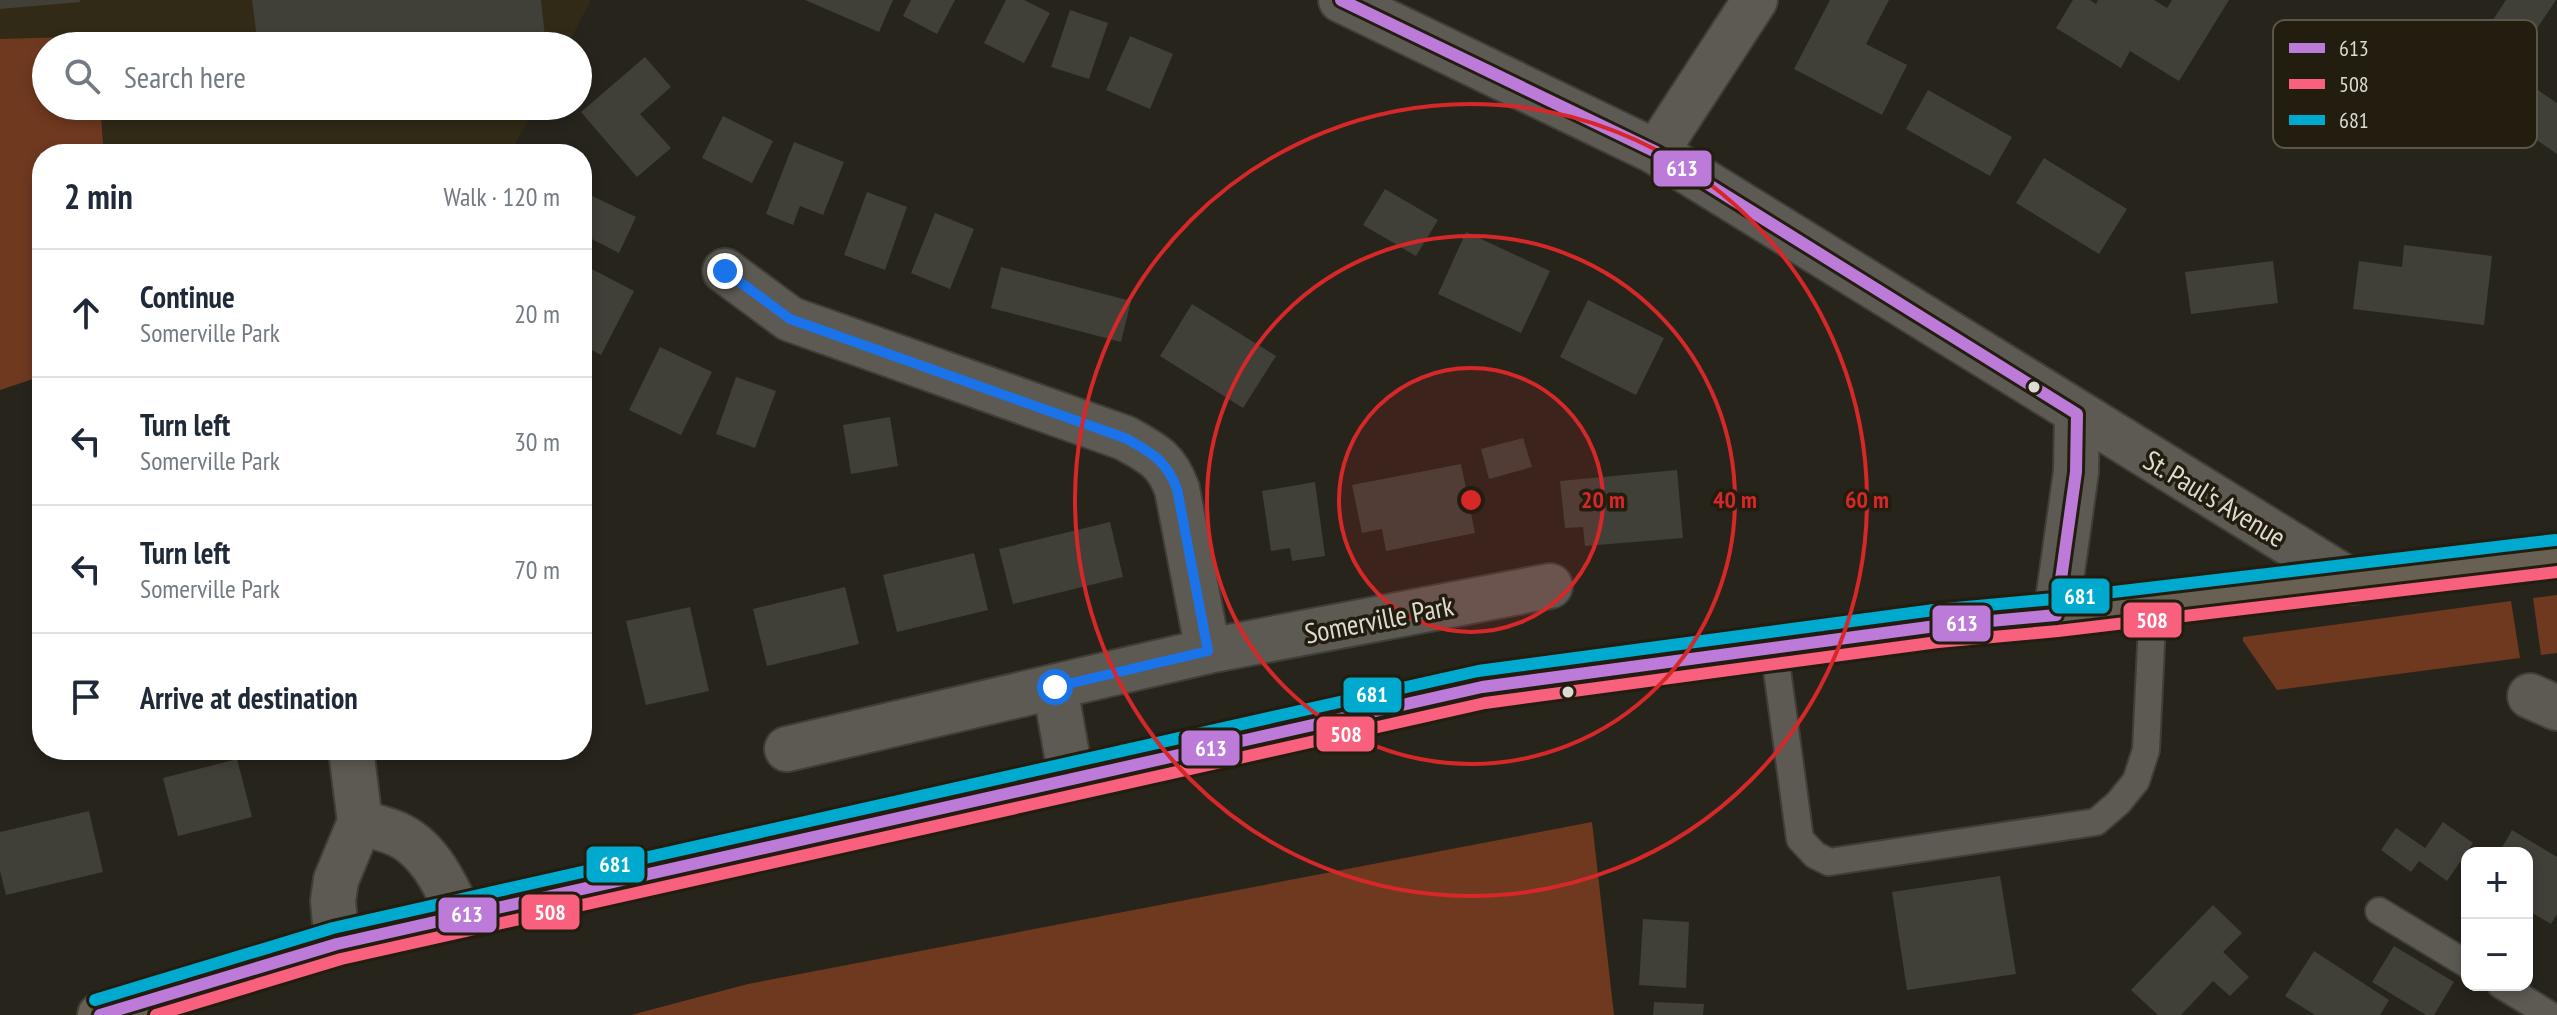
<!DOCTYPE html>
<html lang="en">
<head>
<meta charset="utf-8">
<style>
	:root { --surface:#fff; --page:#f6f6f7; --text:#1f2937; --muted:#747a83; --line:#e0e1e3 }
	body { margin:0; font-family:"PT Sans Narrow",sans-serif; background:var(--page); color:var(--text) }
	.controls { position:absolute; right:24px; bottom:24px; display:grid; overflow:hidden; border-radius:16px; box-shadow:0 4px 12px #0003 }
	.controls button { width:72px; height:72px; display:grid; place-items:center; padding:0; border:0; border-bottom:2px solid var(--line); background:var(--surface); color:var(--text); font:40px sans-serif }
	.stop { position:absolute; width:24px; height:24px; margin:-18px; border:6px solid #1a73e8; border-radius:50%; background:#fff }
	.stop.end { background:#1a73e8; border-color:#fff; box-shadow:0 2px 8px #0008 }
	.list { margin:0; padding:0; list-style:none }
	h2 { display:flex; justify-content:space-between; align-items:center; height:104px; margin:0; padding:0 32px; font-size:34px }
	h2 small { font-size:26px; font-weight:400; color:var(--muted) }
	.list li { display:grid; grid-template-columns:52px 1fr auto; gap:24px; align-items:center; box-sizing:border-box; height:128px; padding:0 32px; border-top:2px solid var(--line) }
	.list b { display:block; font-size:30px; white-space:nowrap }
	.list p { margin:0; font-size:26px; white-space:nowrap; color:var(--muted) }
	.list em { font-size:26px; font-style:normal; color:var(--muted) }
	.icon { flex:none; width:44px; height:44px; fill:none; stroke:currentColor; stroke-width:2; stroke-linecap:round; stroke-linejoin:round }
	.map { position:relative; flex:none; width:2557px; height:1015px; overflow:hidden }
	.search { position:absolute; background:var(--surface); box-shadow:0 4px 12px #0003; left:32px; top:32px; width:560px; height:88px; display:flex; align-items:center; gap:20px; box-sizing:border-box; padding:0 28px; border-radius:44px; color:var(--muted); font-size:30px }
	.panel { position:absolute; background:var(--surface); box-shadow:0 4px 12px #0003; left:32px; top:144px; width:560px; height:616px; border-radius:32px }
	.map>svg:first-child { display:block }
	.built { fill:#312a17 }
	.green { fill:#6f391f }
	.building { fill:#403f38 }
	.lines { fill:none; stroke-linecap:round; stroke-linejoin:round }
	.lane-casing { stroke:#403e38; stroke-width:30 }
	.street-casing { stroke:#403e38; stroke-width:48 }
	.highway-casing { stroke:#403e38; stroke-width:48 }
	.lane { stroke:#5d5a53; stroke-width:26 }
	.street { stroke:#5d5a53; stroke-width:44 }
	.highway { stroke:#676053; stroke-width:44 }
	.bus-1-casing { stroke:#221d0f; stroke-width:18 }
	.bus-2-casing { stroke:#221d0f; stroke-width:18 }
	.bus-3-casing { stroke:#221d0f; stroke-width:18 }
	.bus-1 { stroke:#bd7bd9; stroke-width:12 }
	.bus-2 { stroke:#f8607d; stroke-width:12 }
	.bus-3 { stroke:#00a9ce; stroke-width:12 }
	.route { stroke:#1a73e8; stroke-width:10 }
	.ring { fill:none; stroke:#d62828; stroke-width:4 }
	.bus-dot { fill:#dedbd2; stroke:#221d0f; stroke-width:3 }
	.labels { text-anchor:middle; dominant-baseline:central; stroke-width:7; stroke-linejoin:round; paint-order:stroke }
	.street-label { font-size:28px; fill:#dedbd2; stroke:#221d0f }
	.key { fill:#221d0f; stroke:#5a564a; stroke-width:2 }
	.key-label { font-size:22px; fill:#dedbd2 }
	.centre { fill:#d62828; stroke:#221d0f; stroke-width:4 }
	.ring-label { font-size:24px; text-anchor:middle; font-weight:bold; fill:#d62828; stroke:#221d0f; stroke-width:7; stroke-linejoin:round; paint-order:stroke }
	.line-badge { stroke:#221d0f; stroke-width:3 }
	.badge-label { font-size:22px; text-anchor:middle; font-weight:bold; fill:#fff }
</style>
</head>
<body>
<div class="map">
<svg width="2557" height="1015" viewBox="0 0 2557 1015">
	<rect width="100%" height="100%" fill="#27241c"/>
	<polygon class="built" points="0,0 591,0 567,46 46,46 46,106 535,106 510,154 42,154 42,376 0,390"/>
	<g class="green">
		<polygon points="70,37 70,46 46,46 46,106 100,106 104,154 42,154 42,376 0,390 0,39"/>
		<polygon points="2557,595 2557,653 2541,655 2533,598"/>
		<polygon points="2511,601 2520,658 2277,690 2243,641 2243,637"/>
		<polygon points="1592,822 1614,1015 631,1015 748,984"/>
	</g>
	<g class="building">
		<polygon points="0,0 80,0 80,2 0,9"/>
		<polygon points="252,0 541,0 546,46 258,46"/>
		<polygon points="805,0 893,0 879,32"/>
		<polygon points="911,0 955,0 937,34 903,16"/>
		<polygon points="1006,0 1024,0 1050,13 1024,63 984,43"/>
		<polygon points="1830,0 1889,0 1866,44 1907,65 1882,115 1794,69"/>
		<polygon points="2073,0 2090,0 2096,4 2098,0 2154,0 2167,8 2172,0 2229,0 2179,81 2130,51 2121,68 2056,28"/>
		<polygon points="2506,0 2556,0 2518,57 2483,35"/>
		<polygon points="1070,10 1108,23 1089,79 1051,67"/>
		<polygon points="1130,36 1173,54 1150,109 1106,90"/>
		<polygon points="645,57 671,87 640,114 671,148 637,177 581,112"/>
		<polygon points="2520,78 2557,103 2557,154 2496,112"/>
		<polygon points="1928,90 2012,137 1990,176 1906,129"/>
		<polygon points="723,116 773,141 752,183 702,158"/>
		<polygon points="794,142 844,162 823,215 800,206 793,225 766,214"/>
		<polygon points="2044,158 2127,209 2099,254 2016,203"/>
		<polygon points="1385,189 1438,220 1416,256 1363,225"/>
		<polygon points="584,192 636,217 619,253 582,234"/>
		<polygon points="867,192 907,207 885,270 844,255"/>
		<polygon points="935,213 974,229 950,289 911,273"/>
		<polygon points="1466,232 1550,271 1521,333 1438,294"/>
		<polygon points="2404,245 2492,256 2484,325 2353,309 2359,261 2402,267"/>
		<polygon points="2273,261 2278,303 2191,314 2185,272"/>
		<polygon points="582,264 634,291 601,355 582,345"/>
		<polygon points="1001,267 1131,301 1121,342 991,308"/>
		<polygon points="1588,300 1664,338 1636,395 1560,357"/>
		<polygon points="1192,304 1276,356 1243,408 1160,356"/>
		<polygon points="660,347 712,372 681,435 629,410"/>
		<polygon points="736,377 776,391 755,448 716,434"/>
		<polygon points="890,417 898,466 851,474 843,425"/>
		<polygon points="1523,438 1532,467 1489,479 1481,449"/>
		<polygon points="1461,464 1475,533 1386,551 1382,529 1362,533 1352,485"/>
		<polygon points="1677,470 1683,538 1585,546 1583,527 1565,528 1560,481"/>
		<polygon points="1315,482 1325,556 1292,561 1290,548 1271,551 1262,491"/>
		<polygon points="1110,522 1123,577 1013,604 999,549"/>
		<polygon points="974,553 988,610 897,632 883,575"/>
		<polygon points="845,587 859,644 767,666 753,609"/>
		<polygon points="690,607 709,691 646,705 626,621"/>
		<polygon points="237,759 252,817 178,836 163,778"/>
		<polygon points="89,811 103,872 6,895 0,871 0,832"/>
		<polygon points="2443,822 2473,843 2447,881 2419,861 2411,872 2381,850 2396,828 2425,848"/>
		<polygon points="2512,830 2557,857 2557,914 2551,924 2527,910 2527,853 2499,853"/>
		<polygon points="2000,876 2016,974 1907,990 1892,892"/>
		<polygon points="2213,905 2242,933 2223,952 2249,977 2230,996 2213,981 2181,1015 2158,1015 2131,990"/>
		<polygon points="1643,919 1689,922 1686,988 1639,985"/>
		<polygon points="2394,946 2454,982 2434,1015 2426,1015 2372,982"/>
		<polygon points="2314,951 2389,1000 2380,1015 2315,1015 2285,996"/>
		<polygon points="1654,1002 1704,1004 1703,1015 1653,1015"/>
	</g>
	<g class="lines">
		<g class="lane-casing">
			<g id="lane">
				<polyline points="1774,648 1800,839 1815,855 1829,862 2096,822 2118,803 2136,781 2146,750 2153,604"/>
				<polyline points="2379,911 2467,964"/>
				<polyline points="2501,985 2550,1015"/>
			</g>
		</g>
		<g class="street-casing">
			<g id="street">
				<polyline points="1341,0 1656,152 2352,582"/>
				<polyline points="1656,152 1755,0"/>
				<path d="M725,271L790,319L1125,438C1152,453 1166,459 1177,489L1208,651"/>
				<polyline points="2056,615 2076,472 2077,414"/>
				<polyline points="1055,687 1071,778"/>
				<polyline points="2530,696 2557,708"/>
				<polyline points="787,749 1208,651 1550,586"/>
				<path d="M360,822C372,826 385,829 397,834C430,849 445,885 460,915"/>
				<polyline points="337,944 333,901 336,880 360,822 351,750"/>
			</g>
		</g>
		<g class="highway-casing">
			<polyline id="highway" points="100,1015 337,944 1482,687 1936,626 2056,615 2557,556"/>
		</g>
		<use href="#lane" class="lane"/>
		<use href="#street" class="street"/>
		<use href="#highway" class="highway"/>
		<g class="bus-1-casing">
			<polyline id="bus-1" points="100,1015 337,944 1482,687 1936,626 2056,615 2076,472 2077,414 1656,152 1341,0"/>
		</g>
		<g class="bus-2-casing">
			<polyline id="bus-2" points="156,1015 341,959 1485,703 1938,642 2058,631 2557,572"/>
		</g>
		<g class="bus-3-casing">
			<polyline id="bus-3" points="95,1000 333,928 1478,671 1934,610 2054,599 2555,540"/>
		</g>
		<use href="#bus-1" class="bus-1"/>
		<use href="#bus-2" class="bus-2"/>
		<use href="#bus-3" class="bus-3"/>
	</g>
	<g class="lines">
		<path class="route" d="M725,271L790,319L1125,438C1152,453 1166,460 1177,489L1208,651L1055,687"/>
	</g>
	<circle cx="1471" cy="500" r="132" fill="#d62828" fill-opacity=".12"/>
	<g class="ring">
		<circle cx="1471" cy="500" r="132"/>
		<circle cx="1471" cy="500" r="264"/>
		<circle cx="1471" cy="500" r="396"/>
	</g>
	<g class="bus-dot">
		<circle cx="2034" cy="387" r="7"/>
		<circle cx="1568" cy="692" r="7"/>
	</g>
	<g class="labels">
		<g class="street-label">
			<text transform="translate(2215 498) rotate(31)">St. Paul's Avenue</text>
			<text transform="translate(1379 619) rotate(-11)">Somerville Park</text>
		</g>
	</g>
	<rect x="2273" y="20" width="264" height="128" rx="12" class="key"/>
	<rect x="2289" y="43" width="36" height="10" fill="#bd7bd9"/>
	<rect x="2289" y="79" width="36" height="10" fill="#f8607d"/>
	<rect x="2289" y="115" width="36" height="10" fill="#00a9ce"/>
	<g class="key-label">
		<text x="2339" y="56">613</text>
		<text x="2339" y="92">508</text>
		<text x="2339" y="128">681</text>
	</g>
	<circle cx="1471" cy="500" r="12" class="centre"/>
	<g class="ring-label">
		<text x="1603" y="508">20 m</text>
		<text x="1735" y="508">40 m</text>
		<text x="1867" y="508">60 m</text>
	</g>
	<g class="line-badge">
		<rect x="1652" y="149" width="61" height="39" rx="8" fill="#bd7bd9"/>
		<rect x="2050" y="577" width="61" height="38" rx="8" fill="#00a9ce"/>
		<rect x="2122" y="601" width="61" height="38" rx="8" fill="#f8607d"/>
		<rect x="1931" y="604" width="61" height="39" rx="8" fill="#bd7bd9"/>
		<rect x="1342" y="676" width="61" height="38" rx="8" fill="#00a9ce"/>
		<rect x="1315" y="715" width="61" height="38" rx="8" fill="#f8607d"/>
		<rect x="1180" y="729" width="61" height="38" rx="8" fill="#bd7bd9"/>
		<rect x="585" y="845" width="61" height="39" rx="8" fill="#00a9ce"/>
		<rect x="520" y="893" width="61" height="38" rx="8" fill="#f8607d"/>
		<rect x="437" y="896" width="61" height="38" rx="8" fill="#bd7bd9"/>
	</g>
	<g class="badge-label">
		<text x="1682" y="176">613</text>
		<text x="2080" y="604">681</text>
		<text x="2152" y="628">508</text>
		<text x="1962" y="631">613</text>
		<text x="1372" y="702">681</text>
		<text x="1346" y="742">508</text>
		<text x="1211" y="756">613</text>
		<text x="615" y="872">681</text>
		<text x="550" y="920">508</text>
		<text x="467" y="922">613</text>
	</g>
</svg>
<div class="controls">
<button>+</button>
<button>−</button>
</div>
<div class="stop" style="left:1055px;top:687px"></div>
<div class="stop end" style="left:725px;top:271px"></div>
<div class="search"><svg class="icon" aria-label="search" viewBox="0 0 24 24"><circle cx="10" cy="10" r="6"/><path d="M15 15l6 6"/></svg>Search here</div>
<section class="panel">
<h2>2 min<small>Walk · 120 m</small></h2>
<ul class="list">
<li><svg class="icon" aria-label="ahead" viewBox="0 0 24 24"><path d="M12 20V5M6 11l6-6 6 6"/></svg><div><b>Continue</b><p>Somerville Park</p></div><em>20 m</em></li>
<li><svg class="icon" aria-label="left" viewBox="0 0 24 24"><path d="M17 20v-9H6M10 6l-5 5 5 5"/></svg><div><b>Turn left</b><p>Somerville Park</p></div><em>30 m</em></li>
<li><svg class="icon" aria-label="left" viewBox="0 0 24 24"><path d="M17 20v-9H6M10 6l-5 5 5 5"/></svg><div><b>Turn left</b><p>Somerville Park</p></div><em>70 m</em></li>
<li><svg class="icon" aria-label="arrive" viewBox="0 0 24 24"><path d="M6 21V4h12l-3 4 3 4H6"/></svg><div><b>Arrive at destination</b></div></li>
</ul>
</section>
</div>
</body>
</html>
